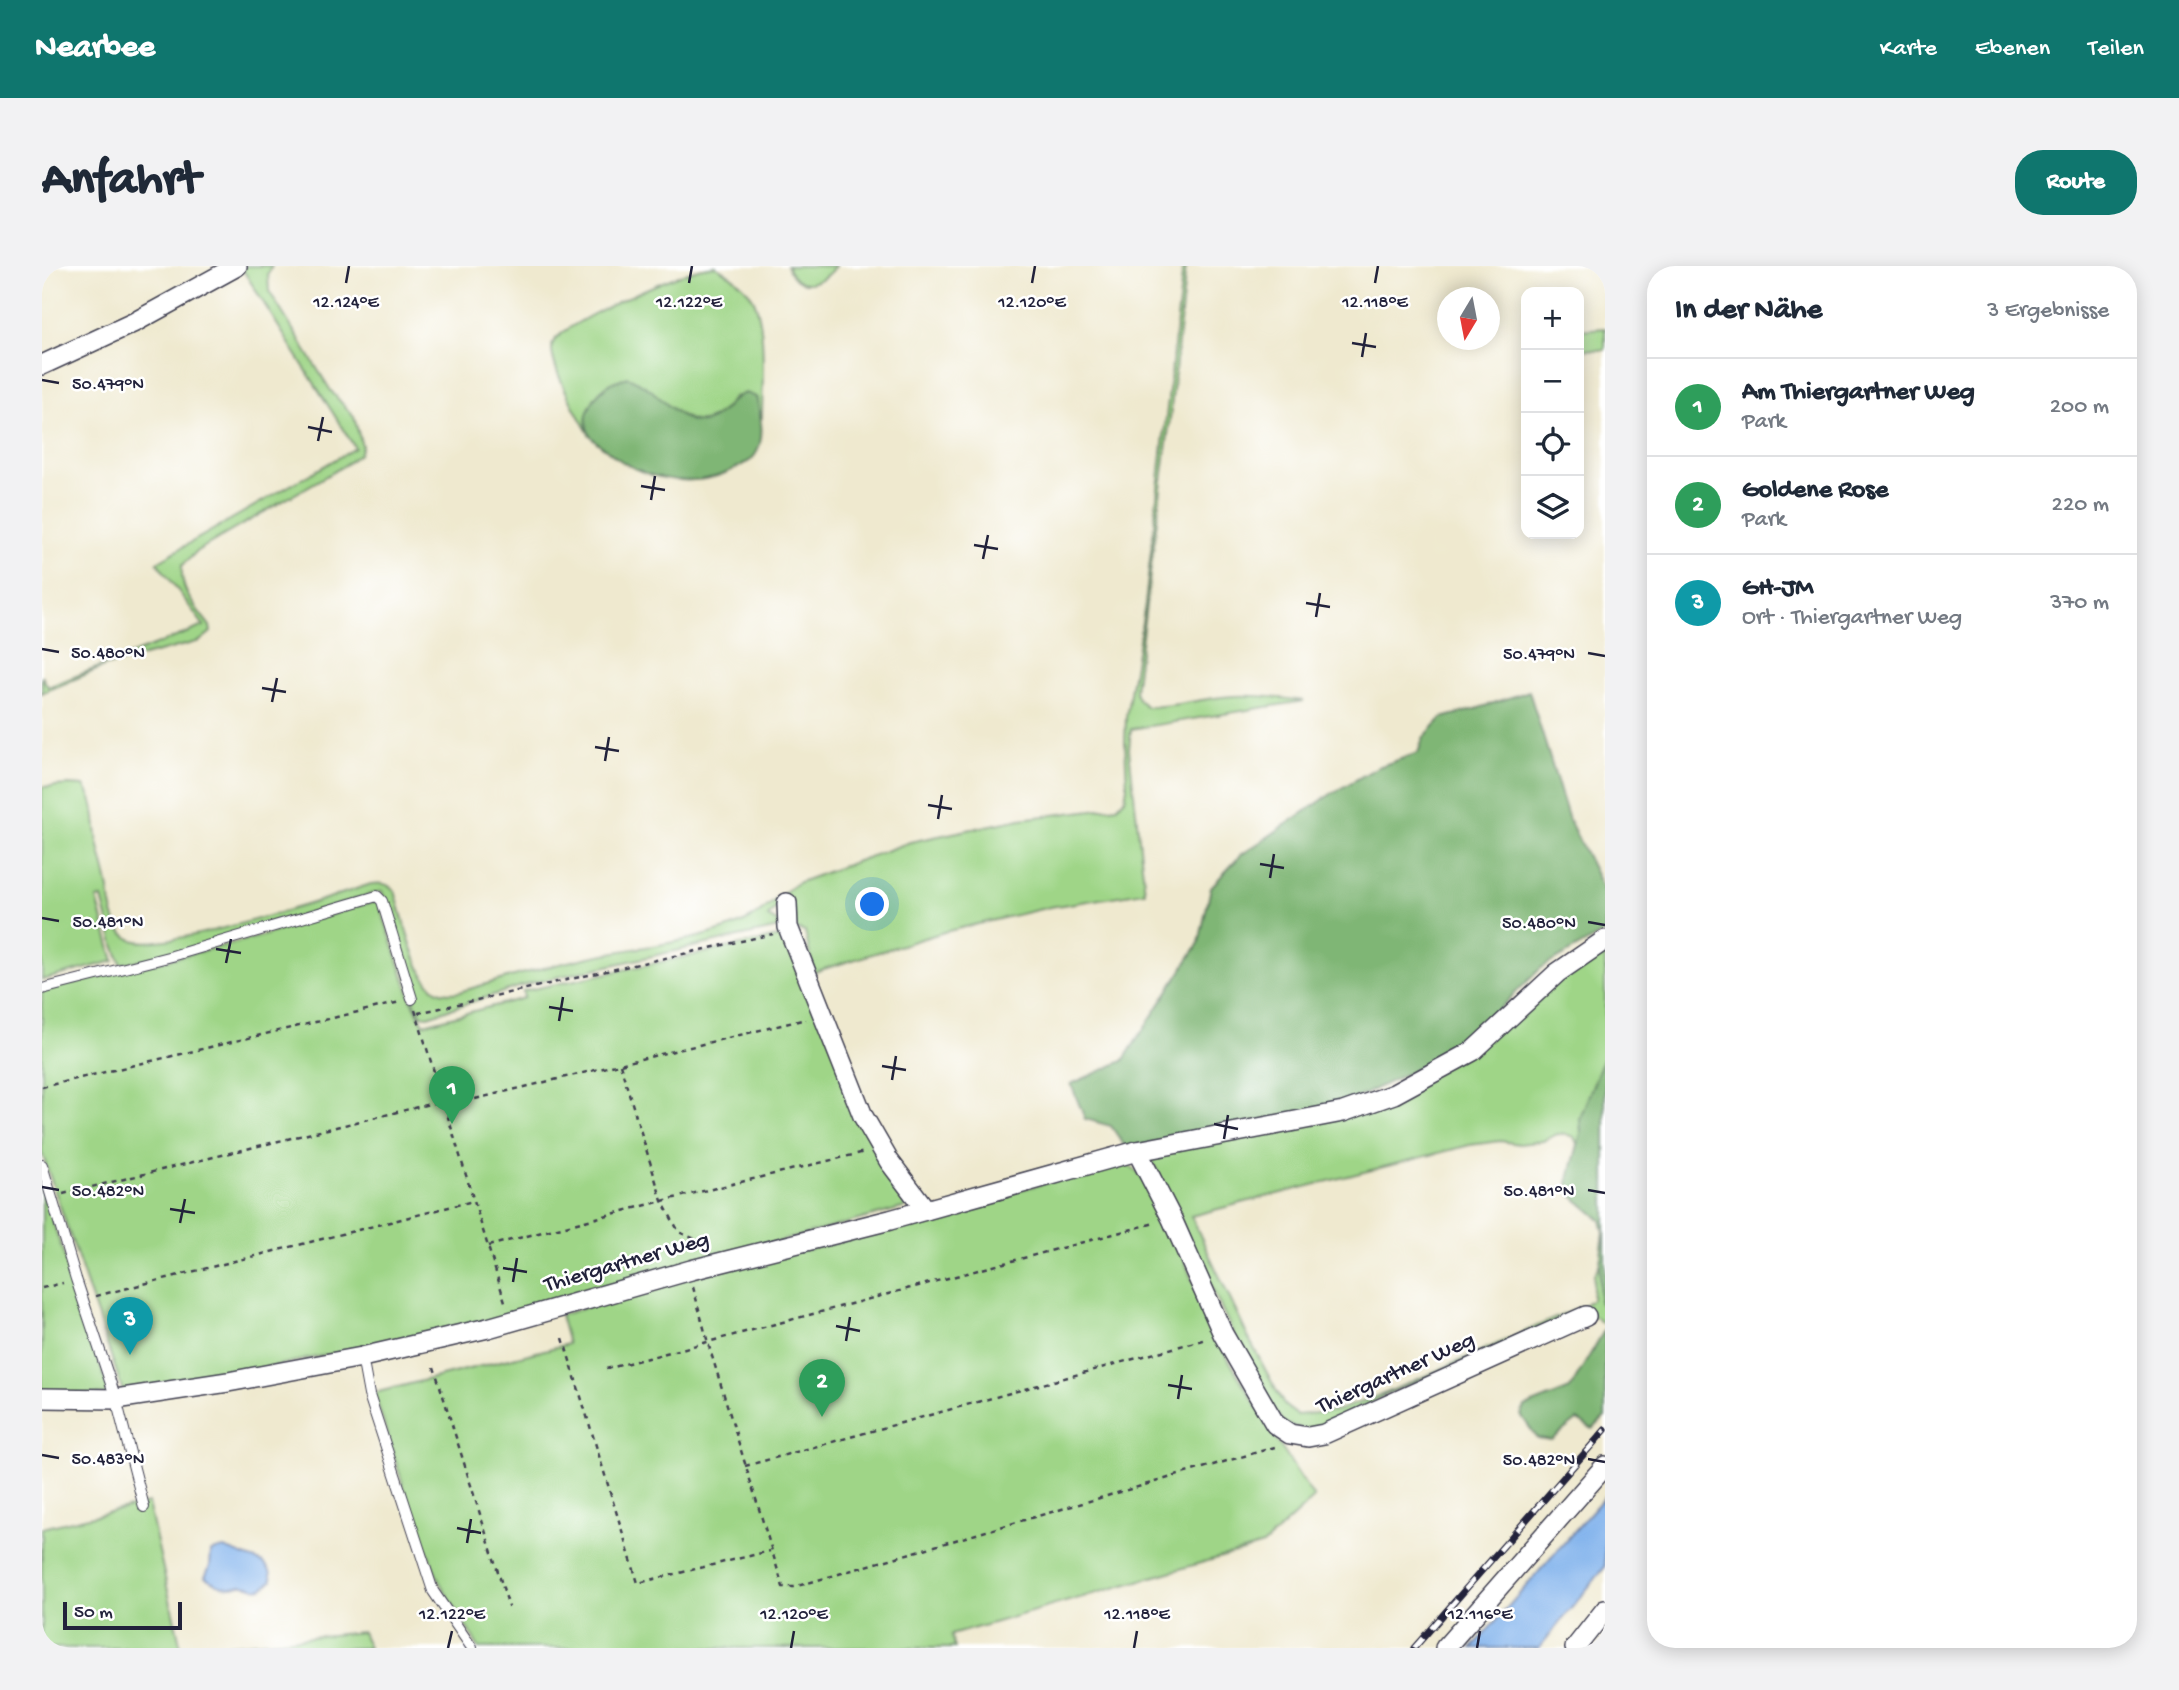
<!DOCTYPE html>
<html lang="de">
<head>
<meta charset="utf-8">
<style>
	:root { --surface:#fff; --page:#f2f2f3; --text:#1f2937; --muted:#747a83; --line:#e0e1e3; --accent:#0f766e }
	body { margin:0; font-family:"Gochi Hand",sans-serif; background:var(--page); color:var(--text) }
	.controls { position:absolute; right:21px; top:21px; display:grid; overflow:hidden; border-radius:14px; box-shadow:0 4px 18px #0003 }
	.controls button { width:63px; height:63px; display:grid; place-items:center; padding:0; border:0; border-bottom:2px solid var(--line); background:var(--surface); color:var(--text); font:35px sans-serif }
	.compass { position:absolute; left:1395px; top:21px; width:63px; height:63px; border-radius:50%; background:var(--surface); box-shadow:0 4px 18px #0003; rotate:190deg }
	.scale { position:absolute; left:21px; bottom:18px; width:119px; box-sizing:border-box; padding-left:7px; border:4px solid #22223b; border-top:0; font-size:19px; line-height:24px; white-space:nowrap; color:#22223b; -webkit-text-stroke:5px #fff; paint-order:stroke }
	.you { position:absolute; left:831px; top:639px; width:24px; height:24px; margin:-18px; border:5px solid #fff; border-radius:50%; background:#1a73e8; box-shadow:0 0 0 10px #1a73e833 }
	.badge { display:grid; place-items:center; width:46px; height:46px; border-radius:50%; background:var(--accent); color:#fff; font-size:23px; font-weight:700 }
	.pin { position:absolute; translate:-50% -58px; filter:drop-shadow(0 2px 4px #0008) }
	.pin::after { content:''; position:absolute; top:37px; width:24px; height:21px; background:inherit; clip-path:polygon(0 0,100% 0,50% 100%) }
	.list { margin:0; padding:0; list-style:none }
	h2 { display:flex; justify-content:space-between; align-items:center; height:91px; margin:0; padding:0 28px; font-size:30px }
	h2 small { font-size:23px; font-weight:400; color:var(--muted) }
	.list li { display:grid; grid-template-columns:46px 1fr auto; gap:21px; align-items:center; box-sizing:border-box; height:98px; padding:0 28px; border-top:2px solid var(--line) }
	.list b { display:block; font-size:26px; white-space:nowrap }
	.list p { margin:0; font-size:23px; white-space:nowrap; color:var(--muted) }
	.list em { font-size:23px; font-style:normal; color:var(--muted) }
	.icon { flex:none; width:38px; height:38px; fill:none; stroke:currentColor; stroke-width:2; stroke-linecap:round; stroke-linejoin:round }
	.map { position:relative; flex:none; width:1563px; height:1382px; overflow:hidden; border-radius:28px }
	header { display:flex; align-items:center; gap:42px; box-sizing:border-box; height:98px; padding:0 35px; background:var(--accent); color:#fff }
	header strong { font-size:33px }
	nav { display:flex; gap:38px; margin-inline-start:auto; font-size:24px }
	.intro { display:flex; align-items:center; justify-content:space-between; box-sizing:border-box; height:168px; padding:0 42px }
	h1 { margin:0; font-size:49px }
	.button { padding:18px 32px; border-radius:28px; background:var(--accent); color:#fff; font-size:24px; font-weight:700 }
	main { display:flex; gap:42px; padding:0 42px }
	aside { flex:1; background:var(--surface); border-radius:28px; box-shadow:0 4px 18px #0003 }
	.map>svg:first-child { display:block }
	.green { fill:#9fd587; stroke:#607c61; stroke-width:2 }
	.forest { fill:#7fb674; stroke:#506c58; stroke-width:2 }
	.water { fill:#81b2ec; stroke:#526a94; stroke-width:2 }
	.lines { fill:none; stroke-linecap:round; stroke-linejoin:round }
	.lane-casing { stroke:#414051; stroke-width:12 }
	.street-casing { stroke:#414051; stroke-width:22 }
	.path { stroke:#414051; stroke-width:2.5; stroke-dasharray:5 5; stroke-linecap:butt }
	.lane { stroke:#fff; stroke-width:10 }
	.street { stroke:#fff; stroke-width:19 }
	.rail-casing { stroke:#22223b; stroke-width:7 }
	.rail { stroke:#fff; stroke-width:4.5; stroke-dasharray:13; stroke-linecap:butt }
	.ticks { fill:none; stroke:#22223b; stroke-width:2.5 }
	.labels { text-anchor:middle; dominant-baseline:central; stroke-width:5; stroke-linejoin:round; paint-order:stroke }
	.street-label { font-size:23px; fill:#22223b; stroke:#fff }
	.ticks-label { font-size:18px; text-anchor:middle; fill:#22223b; stroke:#fff; stroke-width:5; stroke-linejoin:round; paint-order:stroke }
</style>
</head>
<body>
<header>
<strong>Nearbee</strong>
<nav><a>Karte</a><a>Ebenen</a><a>Teilen</a></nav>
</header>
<div class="intro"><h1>Anfahrt</h1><a class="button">Route</a></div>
<main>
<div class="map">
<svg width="1563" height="1382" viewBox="0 0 1563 1382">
	<rect width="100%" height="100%" fill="#fff"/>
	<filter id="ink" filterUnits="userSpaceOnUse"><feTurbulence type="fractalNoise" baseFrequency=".0143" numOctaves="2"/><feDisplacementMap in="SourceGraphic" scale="14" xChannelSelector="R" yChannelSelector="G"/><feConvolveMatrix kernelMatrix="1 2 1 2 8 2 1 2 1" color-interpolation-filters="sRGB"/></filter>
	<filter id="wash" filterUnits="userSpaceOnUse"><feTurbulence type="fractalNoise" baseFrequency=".00686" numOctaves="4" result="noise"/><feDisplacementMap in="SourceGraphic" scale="28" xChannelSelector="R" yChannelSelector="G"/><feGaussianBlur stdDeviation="1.57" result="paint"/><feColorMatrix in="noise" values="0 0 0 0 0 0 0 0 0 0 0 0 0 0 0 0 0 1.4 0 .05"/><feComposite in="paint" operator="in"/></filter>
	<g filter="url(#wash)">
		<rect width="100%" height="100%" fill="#efe9cf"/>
		<g class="green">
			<path d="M202,0H230L226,8L227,25L289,125L312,151L320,180L317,188L303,199L155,285L140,300C138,327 153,340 168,360L169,366L158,375L64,400L0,427V410L6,421L162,360L115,296L313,182L201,4Z"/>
			<path d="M674,0C686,8 700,16 708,28C726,50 720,123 720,153L714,131L693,130C659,175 640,152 607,123L545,155L548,170C538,153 504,94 511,77C519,58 630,10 653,4C659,2 667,1 674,0Z"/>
			<path d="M745,0H794C779,18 756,27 745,0Z"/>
			<path d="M1141,0H1144L1128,153L1093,425L1096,433L1104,441C1132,441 1153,434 1180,431C1208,428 1234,431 1262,435L1089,463L1087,483L1103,626L1008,641L902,666L772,706L763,666L754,663L741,634L726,651L737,657V662L489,717L386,750L380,749L374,740L340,625L146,684L79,698L72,679L60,632L55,633L72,695L0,714V521L27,519L42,520C55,537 52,556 56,576C59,590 63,604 66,618C68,628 68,640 72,650C75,660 80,670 91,674C121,686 291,631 329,618C340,617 346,617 353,625C360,647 375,715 396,725C402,728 410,727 417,726C465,712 514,697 563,688C609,679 661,675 704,655C724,645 737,629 755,617L868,576L978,553L1075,541L1083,533L1085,521L1083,476L1084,451L1103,338Z"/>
			<polygon points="1563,62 1563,84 1537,83 1537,64"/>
			<polygon points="336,634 370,735 382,758 482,732 481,725 746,669 834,884 864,941 442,1056 184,1110 82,1128 0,887 0,725 220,670"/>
			<polygon points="1563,682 1563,788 1538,852 1540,867 1536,880 1532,871 1526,869 1515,868 1501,875 1478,878 1458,875 1428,879 1149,950 1206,1071 1242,1139 1255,1149 1294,1145 1344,1127 1541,1040 1550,1033 1552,1009 1558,997 1557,1035 1563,1044 1563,1059 1553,1051 1540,1045 1346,1128 1273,1166 1243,1158 1220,1129 1107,888 1353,828"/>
			<polygon points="1083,897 1097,907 1127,954 1170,1065 1235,1175 1272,1232 1221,1279 909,1369 913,1382 437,1382 397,1315 365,1231 332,1127 526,1078 518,1049 653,1010 844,965 949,931"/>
			<polygon points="0,923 68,1129 0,1127"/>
			<polygon points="106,1237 139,1382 0,1382 0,1262"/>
			<polygon points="320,1366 327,1382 154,1382"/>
		</g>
		<g class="forest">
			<path d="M586,111C594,115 603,119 610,125C625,137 648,166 670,153C684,145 688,132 703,127L714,131C719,150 725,177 710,193C707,196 700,199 696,201C655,225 600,215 565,184C560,180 553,176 549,170C536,152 553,125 571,116C575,114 581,113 586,111Z"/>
			<polygon points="1487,425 1527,554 1563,627 1563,666 1499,702 1417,782 1286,846 1084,882 1069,860 1043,853 1029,818 1081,795 1157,677 1169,621 1199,589 1289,528 1336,501 1376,487 1381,472 1400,452 1434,443"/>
			<polygon points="1563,788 1563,1044 1557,1035 1558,997 1562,967 1559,954 1528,928 1526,916 1539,867 1538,852"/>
			<polygon points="1563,1063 1563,1151 1551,1163 1535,1154 1509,1174 1495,1172 1479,1149 1483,1141 1528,1123"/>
		</g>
		<g class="water">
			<polygon points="1563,1230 1563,1301 1497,1382 1430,1382"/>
			<path d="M182,1282L222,1297L228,1304L230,1314C215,1330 214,1319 200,1319C196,1319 193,1321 189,1321C179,1321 171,1316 163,1311L168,1300L169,1285Z"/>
		</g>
	</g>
	<g filter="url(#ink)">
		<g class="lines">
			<g class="lane-casing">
				<g id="lane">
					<polyline points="0,723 130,690 335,630 340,635 370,733"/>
					<polyline points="0,899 34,1013 74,1133 102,1241"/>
					<polyline points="320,1091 327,1129 391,1325 430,1382"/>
				</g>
			</g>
			<g class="street-casing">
				<g id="street">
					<polyline points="0,99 93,56 195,0"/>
					<polyline points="745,637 746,661 821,850 847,895 884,944"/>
					<polyline points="1095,885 1130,953 1181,1068 1233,1158 1248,1168 1266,1171 1282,1168 1544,1050"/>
					<polyline points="0,1132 74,1133 186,1116 320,1091 446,1062 649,1004 848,954 1095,885 1301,846 1352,828 1431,785 1515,707 1563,674"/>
					<polyline points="1403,1382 1563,1200"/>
					<polyline points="1533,1382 1563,1344"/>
				</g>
			</g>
			<g class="path">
				<polyline points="373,744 464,1039"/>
				<polyline points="376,747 731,668"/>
				<polyline points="578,798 620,935 637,966 653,973"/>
				<polyline points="0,821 358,736"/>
				<polyline points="404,840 764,753"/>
				<polyline points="21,928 400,835"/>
				<polyline points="446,980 620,935 823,886"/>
				<polyline points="651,1021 666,1077 741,1321 752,1321 1233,1181"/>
				<polyline points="0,1022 21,1017"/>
				<polyline points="54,1030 431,935"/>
				<polyline points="521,1072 596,1317 728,1285"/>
				<polyline points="392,1101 467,1341"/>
				<polyline points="564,1103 1113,957"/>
				<polyline points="703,1200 1164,1073"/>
			</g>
			<use href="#lane" class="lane"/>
			<use href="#street" class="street"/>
			<g class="rail-casing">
				<polyline id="rail" points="1372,1382 1563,1164"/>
			</g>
			<use href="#rail" class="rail"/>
		</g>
	</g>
	<path class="ticks" d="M304,17L307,0M647,17L650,0M990,17L993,0M1333,17L1336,0M1310,77L1334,81M1320,91L1324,67M0,114L17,117M266,161L290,166M276,175L281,151M599,220L623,224M609,234L613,210M932,279L956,283M941,293L946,269M1264,337L1288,341M1274,351L1278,327M0,383L17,386M1546,387L1563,390M220,422L244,426M230,436L235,412M553,481L577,485M563,495L567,471M886,539L910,543M896,553L900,529M1218,598L1242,602M1228,612L1232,588M0,652L17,655M1546,656L1563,659M174,683L199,687M184,697L189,673M507,741L531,745M517,755L521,731M840,800L864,804M850,814L854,790M1172,858L1196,863M1182,873L1186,849M0,921L17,924M1546,924L1563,927M128,943L153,947M138,957L143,933M461,1002L485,1006M471,1016L475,992M794,1060L818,1065M804,1075L808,1051M1126,1119L1150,1123M1136,1133L1140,1109M0,1189L17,1192M1546,1193L1563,1196M415,1262L439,1267M425,1277L429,1253M406,1382L410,1365M749,1382L752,1365M1092,1382L1095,1365M1435,1382L1438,1365"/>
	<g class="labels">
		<g class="street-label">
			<text transform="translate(585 997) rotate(-16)">Thiergartner Weg</text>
			<text transform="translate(1354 1108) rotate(-24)">Thiergartner Weg</text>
		</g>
	</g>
	<g class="ticks-label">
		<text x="304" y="41">12.124°E</text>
		<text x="647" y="41">12.122°E</text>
		<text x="990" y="41">12.120°E</text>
		<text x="1333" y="41">12.118°E</text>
		<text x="66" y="123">50.479°N</text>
		<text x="66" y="392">50.480°N</text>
		<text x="1497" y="393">50.479°N</text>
		<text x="66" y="661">50.481°N</text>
		<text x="1497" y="662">50.480°N</text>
		<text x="66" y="930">50.482°N</text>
		<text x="1497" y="930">50.481°N</text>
		<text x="66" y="1198">50.483°N</text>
		<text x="1497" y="1199">50.482°N</text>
		<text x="410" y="1353">12.122°E</text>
		<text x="752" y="1353">12.120°E</text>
		<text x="1095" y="1353">12.118°E</text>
		<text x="1438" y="1353">12.116°E</text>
	</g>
</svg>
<div class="controls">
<button>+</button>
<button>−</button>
<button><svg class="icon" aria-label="locate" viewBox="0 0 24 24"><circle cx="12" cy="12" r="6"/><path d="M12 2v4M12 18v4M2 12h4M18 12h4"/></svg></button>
<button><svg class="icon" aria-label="layers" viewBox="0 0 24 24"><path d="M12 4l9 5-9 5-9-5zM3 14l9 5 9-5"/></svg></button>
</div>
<svg class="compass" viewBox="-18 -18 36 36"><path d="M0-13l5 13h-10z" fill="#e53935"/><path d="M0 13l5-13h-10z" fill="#747a83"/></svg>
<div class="scale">50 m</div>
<div class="you"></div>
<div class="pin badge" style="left:410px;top:858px;background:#2e9e5b">1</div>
<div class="pin badge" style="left:780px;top:1151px;background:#2e9e5b">2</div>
<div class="pin badge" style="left:88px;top:1089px;background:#0f9aa8">3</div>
</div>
<aside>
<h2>In der Nähe<small>3 Ergebnisse</small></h2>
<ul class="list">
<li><span class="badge" style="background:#2e9e5b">1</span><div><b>Am Thiergartner Weg</b><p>Park</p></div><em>200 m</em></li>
<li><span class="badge" style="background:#2e9e5b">2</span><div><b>Goldene Rose</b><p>Park</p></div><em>220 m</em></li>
<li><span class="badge" style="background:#0f9aa8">3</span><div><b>GH-JM</b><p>Ort · Thiergartner Weg</p></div><em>370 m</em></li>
</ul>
</aside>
</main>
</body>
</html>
